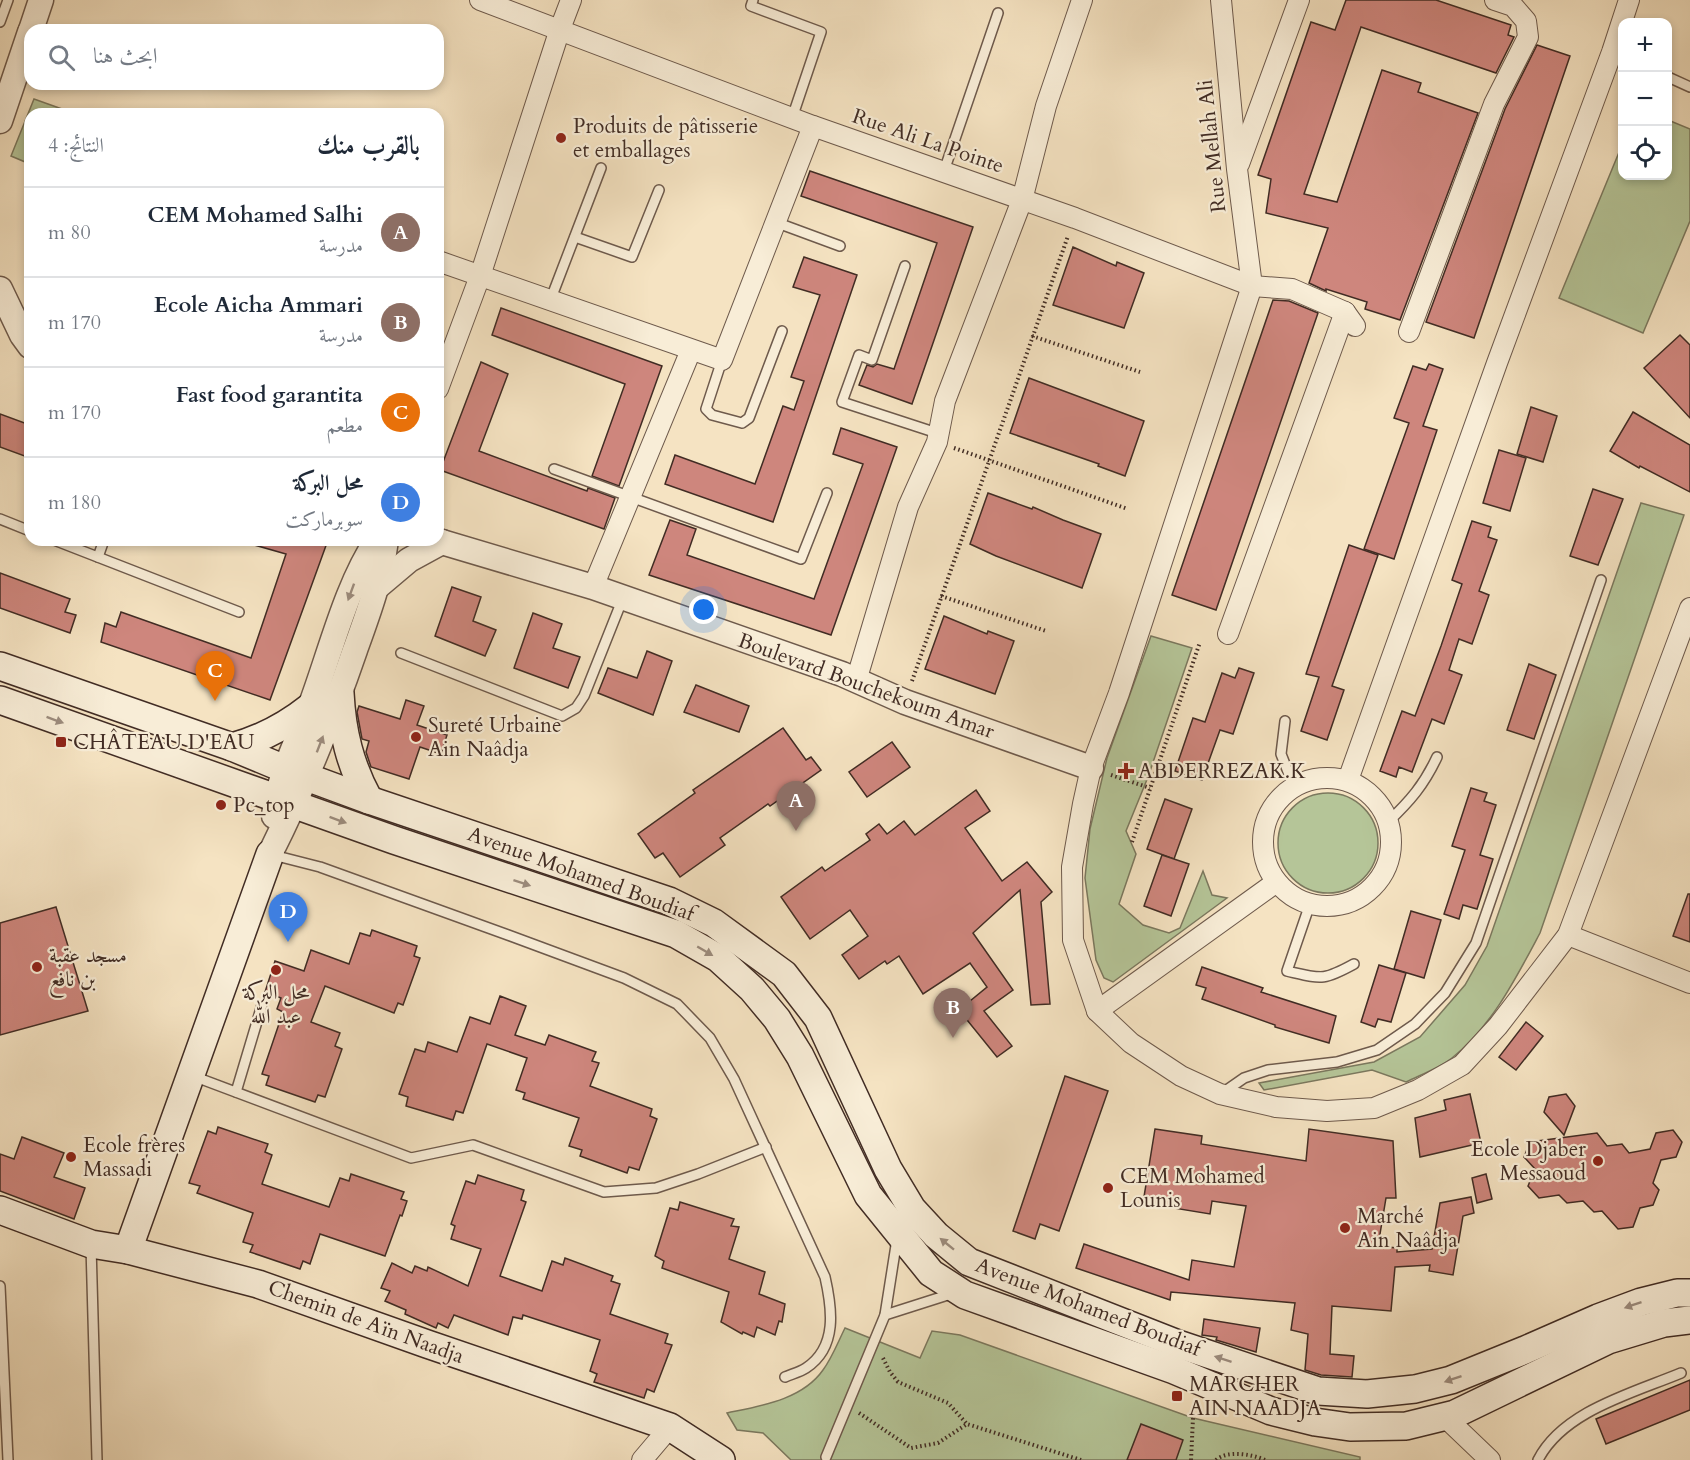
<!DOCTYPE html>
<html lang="ar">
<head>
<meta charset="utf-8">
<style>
	:root { --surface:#fff; --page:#f6f6f7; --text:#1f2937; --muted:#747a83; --line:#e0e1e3; --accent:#8f2418 }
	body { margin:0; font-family:Cardo,Amiri,serif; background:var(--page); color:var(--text); direction:rtl }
	.controls { position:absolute; right:18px; top:18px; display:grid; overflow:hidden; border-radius:12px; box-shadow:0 3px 9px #0003 }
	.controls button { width:54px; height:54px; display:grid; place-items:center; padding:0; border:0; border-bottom:2px solid var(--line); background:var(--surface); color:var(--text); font:30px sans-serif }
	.you { position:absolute; left:704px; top:610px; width:21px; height:21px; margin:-15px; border:4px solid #fff; border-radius:50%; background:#1a73e8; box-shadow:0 0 0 9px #1a73e833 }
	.badge { display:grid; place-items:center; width:39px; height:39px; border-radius:50%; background:var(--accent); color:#fff; font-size:20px; font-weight:700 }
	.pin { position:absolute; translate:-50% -50px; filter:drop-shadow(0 2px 3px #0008) }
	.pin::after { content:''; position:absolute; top:32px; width:21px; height:18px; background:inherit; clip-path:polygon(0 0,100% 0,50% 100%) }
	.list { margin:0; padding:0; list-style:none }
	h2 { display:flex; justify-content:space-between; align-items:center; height:78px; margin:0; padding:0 24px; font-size:26px }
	h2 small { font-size:20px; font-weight:400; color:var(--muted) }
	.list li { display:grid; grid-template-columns:39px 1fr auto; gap:18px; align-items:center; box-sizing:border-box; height:90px; padding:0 24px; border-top:2px solid var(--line) }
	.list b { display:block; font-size:22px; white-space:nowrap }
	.list p { margin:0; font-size:20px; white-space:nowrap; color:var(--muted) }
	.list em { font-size:20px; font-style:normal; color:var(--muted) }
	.icon { flex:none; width:33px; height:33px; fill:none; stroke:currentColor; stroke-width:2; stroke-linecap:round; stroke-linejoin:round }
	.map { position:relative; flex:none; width:1690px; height:1460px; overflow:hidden; direction:ltr }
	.search { position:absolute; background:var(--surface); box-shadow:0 3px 9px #0003; left:24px; top:24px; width:420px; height:66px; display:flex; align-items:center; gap:15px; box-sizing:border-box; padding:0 21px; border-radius:18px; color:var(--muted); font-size:22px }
	.panel { position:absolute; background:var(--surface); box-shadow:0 3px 9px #0003; left:24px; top:108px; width:420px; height:438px; border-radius:18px; direction:rtl }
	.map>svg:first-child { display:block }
	.green { fill:#b5c598; stroke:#7b785e; stroke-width:1.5 }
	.building { fill:#ce867d; stroke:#412c24; stroke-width:1.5 }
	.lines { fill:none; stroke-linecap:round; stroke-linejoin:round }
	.service-casing { stroke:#6e5a4c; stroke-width:12 }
	.minor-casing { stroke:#6e5a4c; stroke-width:22 }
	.tertiary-casing { stroke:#6e5a4c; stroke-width:27 }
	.secondary-casing { stroke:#412c24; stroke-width:30 }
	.path { stroke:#412c24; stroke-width:4; stroke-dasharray:1.5 3; stroke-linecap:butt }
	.service { stroke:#f8edd7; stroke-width:9 }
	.minor { stroke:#f8edd7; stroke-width:20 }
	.tertiary { stroke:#f8edd7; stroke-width:24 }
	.secondary { stroke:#f8edd7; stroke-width:27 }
	.oneway { fill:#9c8c7e }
	.poi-dot { fill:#8f2418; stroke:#f8edd7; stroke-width:2 }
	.labels { text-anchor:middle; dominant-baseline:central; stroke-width:4.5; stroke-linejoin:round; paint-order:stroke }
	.poi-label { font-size:21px; fill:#412c24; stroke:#f8edd7; text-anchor:start }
	.street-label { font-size:21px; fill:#412c24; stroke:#f8edd7 }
</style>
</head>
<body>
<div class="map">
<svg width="1690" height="1460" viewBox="0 0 1690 1460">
	<rect width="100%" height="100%" fill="#f5e3c2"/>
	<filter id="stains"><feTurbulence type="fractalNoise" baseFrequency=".00333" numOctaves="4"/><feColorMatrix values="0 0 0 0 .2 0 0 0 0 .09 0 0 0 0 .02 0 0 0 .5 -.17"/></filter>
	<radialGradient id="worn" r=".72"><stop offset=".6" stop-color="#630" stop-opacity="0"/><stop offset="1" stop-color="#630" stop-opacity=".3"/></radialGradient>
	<g class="green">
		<polygon points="34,99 76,114 30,114 30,164 11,156"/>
		<polygon points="1668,120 1690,129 1690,221 1643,333 1559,298 1622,145 1622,176 1668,176"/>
		<path d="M1641,503L1684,515L1540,933C1516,978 1492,1026 1452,1058C1439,1068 1420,1075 1406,1082L1372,1070L1264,1090L1259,1083L1374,1062L1420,1037L1465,985L1487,946Z"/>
		<polygon points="1151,636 1192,648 1148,777 1126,831 1136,854 1119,904 1143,925 1169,933 1180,928 1203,871 1212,895 1227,898 1113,982 1104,978 1096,960 1085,878 1090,829 1107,758"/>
		<circle cx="1328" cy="843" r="50"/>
		<path d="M845,1328L920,1358L932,1331L960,1335L1193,1418L1360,1457V1460H791L763,1433L737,1430L727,1413C760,1406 802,1400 823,1370C832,1358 838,1342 845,1328Z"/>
	</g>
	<g class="building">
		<polygon points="1346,0 1436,0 1511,25 1508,35 1514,37 1496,73 1361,27 1304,194 1337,202 1382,70 1421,83 1418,92 1478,113 1400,320 1365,309 1367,302 1326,289 1326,291 1309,283 1328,228 1266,213 1271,179 1258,175 1311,22 1335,30"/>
		<polygon points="1537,45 1570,56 1474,338 1426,322 1505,109"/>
		<polygon points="810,171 973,227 912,404 859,385 867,365 873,367 877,364 894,369 937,243 801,196"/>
		<polygon points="1073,247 1116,266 1117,262 1144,273 1124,328 1053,305"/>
		<polygon points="804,257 857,275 773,522 665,484 675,455 755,484 783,406 794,410 804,381 791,377 820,295 793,287"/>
		<polygon points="1273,300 1289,301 1318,313 1216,610 1172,595"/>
		<polygon points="501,308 662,366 619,486 592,476 625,384 492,335"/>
		<polygon points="1680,335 1690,345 1690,418 1644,368"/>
		<polygon points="481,362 508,374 479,451 587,491 588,488 615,498 604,529 440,470"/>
		<polygon points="1429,364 1443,369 1423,426 1437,430 1394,559 1364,549 1409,423 1394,418 1413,366 1426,370"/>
		<polygon points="1029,378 1144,421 1125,476 1098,466 1099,464 1010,433"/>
		<polygon points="1531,407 1557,416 1543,462 1517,454"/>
		<polygon points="1633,412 1690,445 1690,492 1640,466 1639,468 1610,451"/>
		<polygon points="0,414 30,425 30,458 0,447"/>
		<polygon points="841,428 897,447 831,635 649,575 670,520 696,529 687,555 814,599 863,464 833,454"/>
		<polygon points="1499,450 1526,458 1510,511 1483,503"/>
		<polygon points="1593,489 1623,499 1598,565 1570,556"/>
		<polygon points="988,493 1032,509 1033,507 1063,520 1101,534 1082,588 996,556 970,544"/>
		<polygon points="1472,521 1491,527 1488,537 1497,540 1479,591 1489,595 1472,644 1459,639 1449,670 1462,675 1444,724 1432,719 1412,772 1399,767 1396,777 1380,771 1402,711 1415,716 1441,646 1462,584 1452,580"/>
		<polygon points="252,540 328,540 270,700 101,642 105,623 116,627 121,612 251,658 286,554 251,544"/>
		<polygon points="1349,545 1378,555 1332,686 1344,690 1327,740 1301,731 1319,677 1306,674"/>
		<polygon points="0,573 70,599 65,612 76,615 70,633 0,608"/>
		<polygon points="452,587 481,597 473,621 496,630 485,656 435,636"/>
		<polygon points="533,613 562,624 553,648 580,657 568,688 514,668"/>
		<polygon points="944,616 987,634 988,631 1014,641 995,694 925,669"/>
		<polygon points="647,651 672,661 653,715 598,693 608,668 637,678"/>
		<polygon points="1529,664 1556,675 1534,739 1507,730"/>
		<polygon points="1239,668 1254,673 1233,734 1220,730 1202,780 1175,771 1193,718 1205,722 1222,673 1235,678"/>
		<polygon points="696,685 749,706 739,732 684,712"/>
		<polygon points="406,700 424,706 417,725 447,735 441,754 420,747 409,779 371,767 366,752 369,741 362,739 357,712 359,706 400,719"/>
		<polygon points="783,728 806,760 811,757 821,770 770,806 768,804 720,838 725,845 680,877 663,853 655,858 638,834 695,793 693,790"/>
		<polygon points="892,742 910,767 867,797 849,772"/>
		<polygon points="1471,788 1487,793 1484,801 1496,805 1480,855 1493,859 1477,909 1463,905 1459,919 1444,914 1465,850 1452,846"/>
		<polygon points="976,790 990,811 965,828 1002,881 1027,862 1052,892 1041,902 1050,1004 1031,1005 1020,890 973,933 1013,990 984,1011 1012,1046 997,1057 959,1010 987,987 970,963 923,994 899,956 887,964 885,961 859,979 842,955 868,936 850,910 810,939 781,897 822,867 825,871 870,840 866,834 879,824 887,834 904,821 915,835"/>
		<polygon points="1165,799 1192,809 1174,859 1147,849"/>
		<polygon points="1162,855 1189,864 1171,916 1144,906"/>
		<polygon points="1688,894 1690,894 1690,942 1673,936"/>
		<polygon points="56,907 88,1011 0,1035 0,923"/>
		<polygon points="1411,911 1441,920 1424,978 1394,969"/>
		<polygon points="372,930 417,946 414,956 420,958 403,1005 398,1003 394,1013 325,986 311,1022 340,1033 335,1046 342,1049 325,1097 318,1095 315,1102 266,1085 269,1076 262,1074 283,1012 277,1009 281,998 265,992 275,961 304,971 311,950 349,964 360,933 370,936"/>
		<polygon points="1379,965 1406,973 1391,1022 1378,1019 1375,1027 1361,1022"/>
		<polygon points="1202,967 1263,988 1261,992 1336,1016 1329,1043 1275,1027 1275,1025 1202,999 1206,988 1196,985"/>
		<polygon points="500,996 526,1006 515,1035 545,1045 549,1035 596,1052 592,1061 599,1063 590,1086 652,1109 650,1116 657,1119 639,1170 629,1167 627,1173 580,1156 582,1150 569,1146 579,1118 523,1099 525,1093 516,1090 527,1058 487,1044 463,1113 456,1111 453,1120 406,1106 408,1097 399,1094 415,1049 425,1052 428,1042 457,1052 470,1017 490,1024"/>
		<polygon points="1526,1022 1543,1036 1516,1070 1499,1057"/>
		<polygon points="1065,1076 1108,1091 1059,1231 1040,1224 1035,1239 1013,1231"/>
		<polygon points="1470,1094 1481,1143 1420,1157 1415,1118 1446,1110 1444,1100"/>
		<polygon points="1566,1094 1575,1106 1564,1135 1544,1112 1549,1097"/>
		<polygon points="218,1127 268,1144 265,1152 272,1155 262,1184 329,1207 340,1178 349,1181 351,1174 404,1192 401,1199 407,1201 402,1216 400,1215 385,1256 320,1234 310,1264 303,1261 300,1269 250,1252 253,1245 243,1242 253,1213 197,1193 200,1186 189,1183 208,1131 216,1134"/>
		<polygon points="1155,1129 1202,1136 1201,1144 1306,1161 1309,1129 1393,1141 1396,1198 1386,1198 1378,1246 1397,1248 1397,1252 1432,1249 1440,1203 1471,1197 1474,1213 1463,1216 1453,1275 1429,1271 1430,1265 1395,1267 1391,1311 1332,1306 1330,1354 1354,1356 1352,1377 1321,1375 1305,1370 1308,1334 1291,1330 1295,1303 1171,1292 1170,1300 1076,1268 1084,1244 1189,1280 1192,1260 1234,1267 1246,1206 1212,1201 1210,1214 1143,1203"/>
		<polygon points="1673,1130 1682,1142 1676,1157 1661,1160 1653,1183 1659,1190 1653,1205 1640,1208 1633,1227 1618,1229 1602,1211 1594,1212 1583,1201 1567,1203 1559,1195 1539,1198 1528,1186 1535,1169 1524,1157 1530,1142 1597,1133 1607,1146 1622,1144 1629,1153 1650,1149 1656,1133"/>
		<polygon points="22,1137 64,1153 54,1177 85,1188 74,1219 0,1191 0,1154 14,1159"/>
		<polygon points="1486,1174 1492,1199 1477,1203 1472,1178"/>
		<polygon points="478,1175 524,1190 521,1200 526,1202 500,1276 542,1291 552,1261 563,1265 565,1258 613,1276 611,1281 620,1284 610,1314 668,1334 665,1343 672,1345 654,1392 647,1389 644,1398 594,1382 597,1374 590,1371 600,1340 523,1315 522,1319 513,1317 508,1335 454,1315 448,1328 438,1323 436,1328 405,1314 406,1310 385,1301 390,1291 381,1288 392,1263 412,1273 415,1266 427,1271 428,1267 468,1286 481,1249 451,1239 455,1226 451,1224 466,1181 475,1184"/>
		<polygon points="680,1202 734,1219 731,1226 739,1227 729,1259 765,1272 759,1294 785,1304 782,1322 779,1321 775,1335 757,1327 754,1337 743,1332 742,1334 721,1322 729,1292 662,1268 664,1261 655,1256 670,1208 678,1210"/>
		<polygon points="1204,1319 1260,1328 1256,1352 1216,1340 1217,1337 1202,1335"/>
		<polygon points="1690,1380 1690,1410 1606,1444 1596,1419"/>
		<polygon points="1141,1424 1183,1440 1176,1460 1127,1460"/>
	</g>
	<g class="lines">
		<g class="service-casing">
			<g id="service">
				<polyline points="753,0 751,6 821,32 792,118"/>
				<polyline points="0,22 8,0"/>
				<polyline points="1668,77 1690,87"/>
				<polyline points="944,171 998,13"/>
				<polyline points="775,222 840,246"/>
				<polyline points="575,237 632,257 659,190"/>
				<polyline points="905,266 872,360 859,355 842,402 940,434"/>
				<polyline points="550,301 601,168"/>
				<polyline points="722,360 706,409 712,415 742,423 749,418 782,331"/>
				<polyline points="554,469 801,559 827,493"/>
				<polyline points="0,519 30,531"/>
				<polyline points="54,540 239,612"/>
				<polyline points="98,557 104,540"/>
				<polyline points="401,653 562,716 576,708 584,696 623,598"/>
				<polyline points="1285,721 1281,754 1294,787"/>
				<path d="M1388,822C1410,801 1424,785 1437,757"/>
				<path d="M273,855L320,867L508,935L624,978L677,1004L710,1038L734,1079L825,1277C832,1308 838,1347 806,1368C800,1372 792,1374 785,1377"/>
				<path d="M1310,904L1287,971C1322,979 1323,981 1354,964"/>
				<polyline points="193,1076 411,1158 473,1145 604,1192 656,1188 698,1174 766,1147"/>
				<polyline points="236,1092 262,1005"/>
				<polyline points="1221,1094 1244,1078 1268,1070 1337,1062 1377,1050 1415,1024 1445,993 1476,943 1601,580"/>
				<polyline points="91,1246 97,1460"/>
				<polyline points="0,1286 8,1460"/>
				<polyline points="885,1315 954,1293"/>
				<polyline points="826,1457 885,1315 897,1239"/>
				<path d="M1538,1460C1563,1411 1633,1393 1681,1373"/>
			</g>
		</g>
		<g class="minor-casing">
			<g id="minor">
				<polyline points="480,0 813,126 1075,218 1252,286 1292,289 1345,312 1355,326"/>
				<polyline points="1221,0 1237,169 1252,286 1119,693 1091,768 1083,804 1072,867 1073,940 1097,1011 1131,1043 1181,1076 1220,1094 1276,1107 1327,1111 1374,1108 1418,1090 1462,1065 1498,1026 1568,935 1690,608"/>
				<polyline points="1239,164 1299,0"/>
				<polyline points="438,261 722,360 813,126"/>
				<polyline points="1409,332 1494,104 1528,37 1526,21 1513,6 1495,0"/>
				<polyline points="438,389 480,276 560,29 571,0"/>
				<polyline points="593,587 691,350"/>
				<polyline points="1228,634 1345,312"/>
				<polyline points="856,681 908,507 937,442 945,401 1022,200 1046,106 1082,0"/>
				<circle cx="1327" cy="842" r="64"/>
				<polyline points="1348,780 1497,363 1612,52 1629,0"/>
				<polyline points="1568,935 1690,983"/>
				<polyline points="1097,1011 1275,883"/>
				<polyline points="1445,1417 1490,1460"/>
				<polyline points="642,1460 670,1427"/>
			</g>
		</g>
		<g class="tertiary-casing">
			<g id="tertiary">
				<polyline points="31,30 41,0"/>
				<polyline points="0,121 30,32"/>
				<polyline points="0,289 22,335 30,346"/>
				<polyline points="435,540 593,587 842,674 905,702 1091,768"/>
				<polyline points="377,587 409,560 442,542"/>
				<path d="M274,816C278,777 297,743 310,707C330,654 346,586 377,540"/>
				<path d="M270,854C303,788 331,720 355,650C368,614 381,579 386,540"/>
			</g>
		</g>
		<g class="secondary-casing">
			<g id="secondary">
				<polyline points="0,666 232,747 285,769 369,800 669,901 714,923 784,974 818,1018 888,1169 912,1209 936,1235 969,1262 1178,1344 1318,1391 1367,1394 1415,1389 1451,1380 1525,1350 1598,1318 1641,1302 1677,1293 1690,1293"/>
				<path d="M340,693C342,732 350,765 369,800"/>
				<polyline points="0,700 394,840 676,934 718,958 752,989 777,1019 800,1056 868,1195 931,1273 965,1295 1174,1370 1271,1411 1315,1422 1350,1427 1406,1426 1455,1414 1608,1340 1664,1323 1690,1320"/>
				<path d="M232,747C262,739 286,726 310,707"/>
				<polyline points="0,1210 91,1244 128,1250 258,1284 427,1344 670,1427 721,1460"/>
				<polyline points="128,1250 270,854"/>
			</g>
		</g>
		<g class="path">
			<polyline points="1032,336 1140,372"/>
			<polyline points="954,448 1128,509"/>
			<polyline points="941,596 1046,631"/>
			<polyline points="912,681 1068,236"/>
			<polyline points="1111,775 1150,788"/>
			<polyline points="1132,842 1200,642"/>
			<polyline points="883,1358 890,1372 898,1382 948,1403 967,1424"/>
			<polyline points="859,1413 911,1448 938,1443 967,1424 1081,1460"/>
			<polyline points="1191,1460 1193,1418"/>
			<path d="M1216,1460C1227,1450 1252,1454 1265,1460"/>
		</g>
		<use href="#service" class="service"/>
		<use href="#minor" class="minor"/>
		<use href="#tertiary" class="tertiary"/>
		<use href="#secondary" class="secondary"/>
	</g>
	<defs><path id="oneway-solid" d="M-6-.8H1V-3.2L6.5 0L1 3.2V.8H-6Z" transform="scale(1.5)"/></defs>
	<g class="oneway">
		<use href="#oneway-solid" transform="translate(351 592) rotate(110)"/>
		<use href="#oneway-solid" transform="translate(55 720) rotate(20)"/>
		<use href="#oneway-solid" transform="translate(320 744) rotate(-69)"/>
		<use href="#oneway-solid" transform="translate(338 820) rotate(20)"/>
		<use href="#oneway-solid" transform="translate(522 883) rotate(18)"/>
		<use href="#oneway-solid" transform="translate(705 951) rotate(30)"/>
		<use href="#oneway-solid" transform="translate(947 1244) rotate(-141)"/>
		<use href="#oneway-solid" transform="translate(1633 1305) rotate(161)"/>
		<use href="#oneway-solid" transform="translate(1223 1359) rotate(-162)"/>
		<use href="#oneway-solid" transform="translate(1453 1379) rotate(161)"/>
	</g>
	<g class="poi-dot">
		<circle cx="561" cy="138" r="6"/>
		<circle cx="416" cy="737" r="6"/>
		<rect x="55" y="736" width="12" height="12" rx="3"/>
		<path d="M1123 762h6v6h6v6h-6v6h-6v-6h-6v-6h6z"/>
		<circle cx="221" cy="805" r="6"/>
		<circle cx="37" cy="967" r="6"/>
		<circle cx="276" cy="970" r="6"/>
		<circle cx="71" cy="1157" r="6"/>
		<circle cx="1598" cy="1161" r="6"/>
		<circle cx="1108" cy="1188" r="6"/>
		<circle cx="1345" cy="1228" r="6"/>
		<rect x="1171" y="1390" width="12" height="12" rx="3"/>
	</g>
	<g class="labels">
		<g class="poi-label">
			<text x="573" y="126">Produits de pâtisserie<tspan x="573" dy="24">et emballages</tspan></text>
			<text x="428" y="725">Sureté Urbaine<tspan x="428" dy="24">Ain Naâdja</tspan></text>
			<text x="73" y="742">CHÂTEAU D'EAU</text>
			<text x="1138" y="771">ABDERREZAK.K</text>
			<text x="233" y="805">Pc_top</text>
			<text x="49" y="955">مسجد عقبة<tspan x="49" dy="24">بن نافع</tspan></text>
			<text x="276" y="992" text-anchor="middle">محل البركة<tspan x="276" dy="24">عبد الله</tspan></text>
			<text x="83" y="1145">Ecole frères<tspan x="83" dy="24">Massadi</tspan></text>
			<text x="1586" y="1149" text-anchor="end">Ecole Djaber<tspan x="1586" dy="24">Messaoud</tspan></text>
			<text x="1120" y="1176">CEM Mohamed<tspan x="1120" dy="24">Lounis</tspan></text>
			<text x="1357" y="1216">Marché<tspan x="1357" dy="24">Ain Naâdja</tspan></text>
			<text x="1189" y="1384">MARCHER<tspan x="1189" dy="24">AIN NAADJA</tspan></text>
		</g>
		<g class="street-label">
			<text transform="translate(928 141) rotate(19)">Rue Ali La Pointe</text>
			<text transform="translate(1212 146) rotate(-96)">Rue Mellah Ali</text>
			<text transform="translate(866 686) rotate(20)">Boulevard Bouchekoum Amar</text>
			<text transform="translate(581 874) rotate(20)">Avenue Mohamed Boudiaf</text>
			<text transform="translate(1088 1307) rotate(21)">Avenue Mohamed Boudiaf</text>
			<text transform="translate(366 1322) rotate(20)">Chemin de Aïn Naadja</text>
		</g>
	</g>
	<rect width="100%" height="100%" filter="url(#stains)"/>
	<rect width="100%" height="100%" fill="url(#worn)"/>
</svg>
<div class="controls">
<button>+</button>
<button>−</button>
<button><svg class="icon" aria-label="locate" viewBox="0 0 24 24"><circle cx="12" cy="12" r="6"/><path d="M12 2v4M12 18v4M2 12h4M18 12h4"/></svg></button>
</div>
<div class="you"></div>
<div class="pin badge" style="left:796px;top:831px;background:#8d6e63">A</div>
<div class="pin badge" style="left:953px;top:1038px;background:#8d6e63">B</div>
<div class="pin badge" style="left:215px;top:701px;background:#e8710a">C</div>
<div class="pin badge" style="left:288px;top:942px;background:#3f7fe0">D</div>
<div class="search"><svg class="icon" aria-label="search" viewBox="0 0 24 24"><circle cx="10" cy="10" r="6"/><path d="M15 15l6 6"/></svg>ابحث هنا</div>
<section class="panel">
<h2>بالقرب منك<small>النتائج: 4</small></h2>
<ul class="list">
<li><span class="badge" style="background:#8d6e63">A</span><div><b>CEM Mohamed Salhi</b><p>مدرسة</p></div><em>80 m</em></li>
<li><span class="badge" style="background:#8d6e63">B</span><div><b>Ecole Aicha Ammari</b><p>مدرسة</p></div><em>170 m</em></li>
<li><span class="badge" style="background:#e8710a">C</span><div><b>Fast food garantita</b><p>مطعم</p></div><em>170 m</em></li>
<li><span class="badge" style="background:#3f7fe0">D</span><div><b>محل البركة</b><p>سوبرماركت</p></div><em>180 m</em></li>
</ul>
</section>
</div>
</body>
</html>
